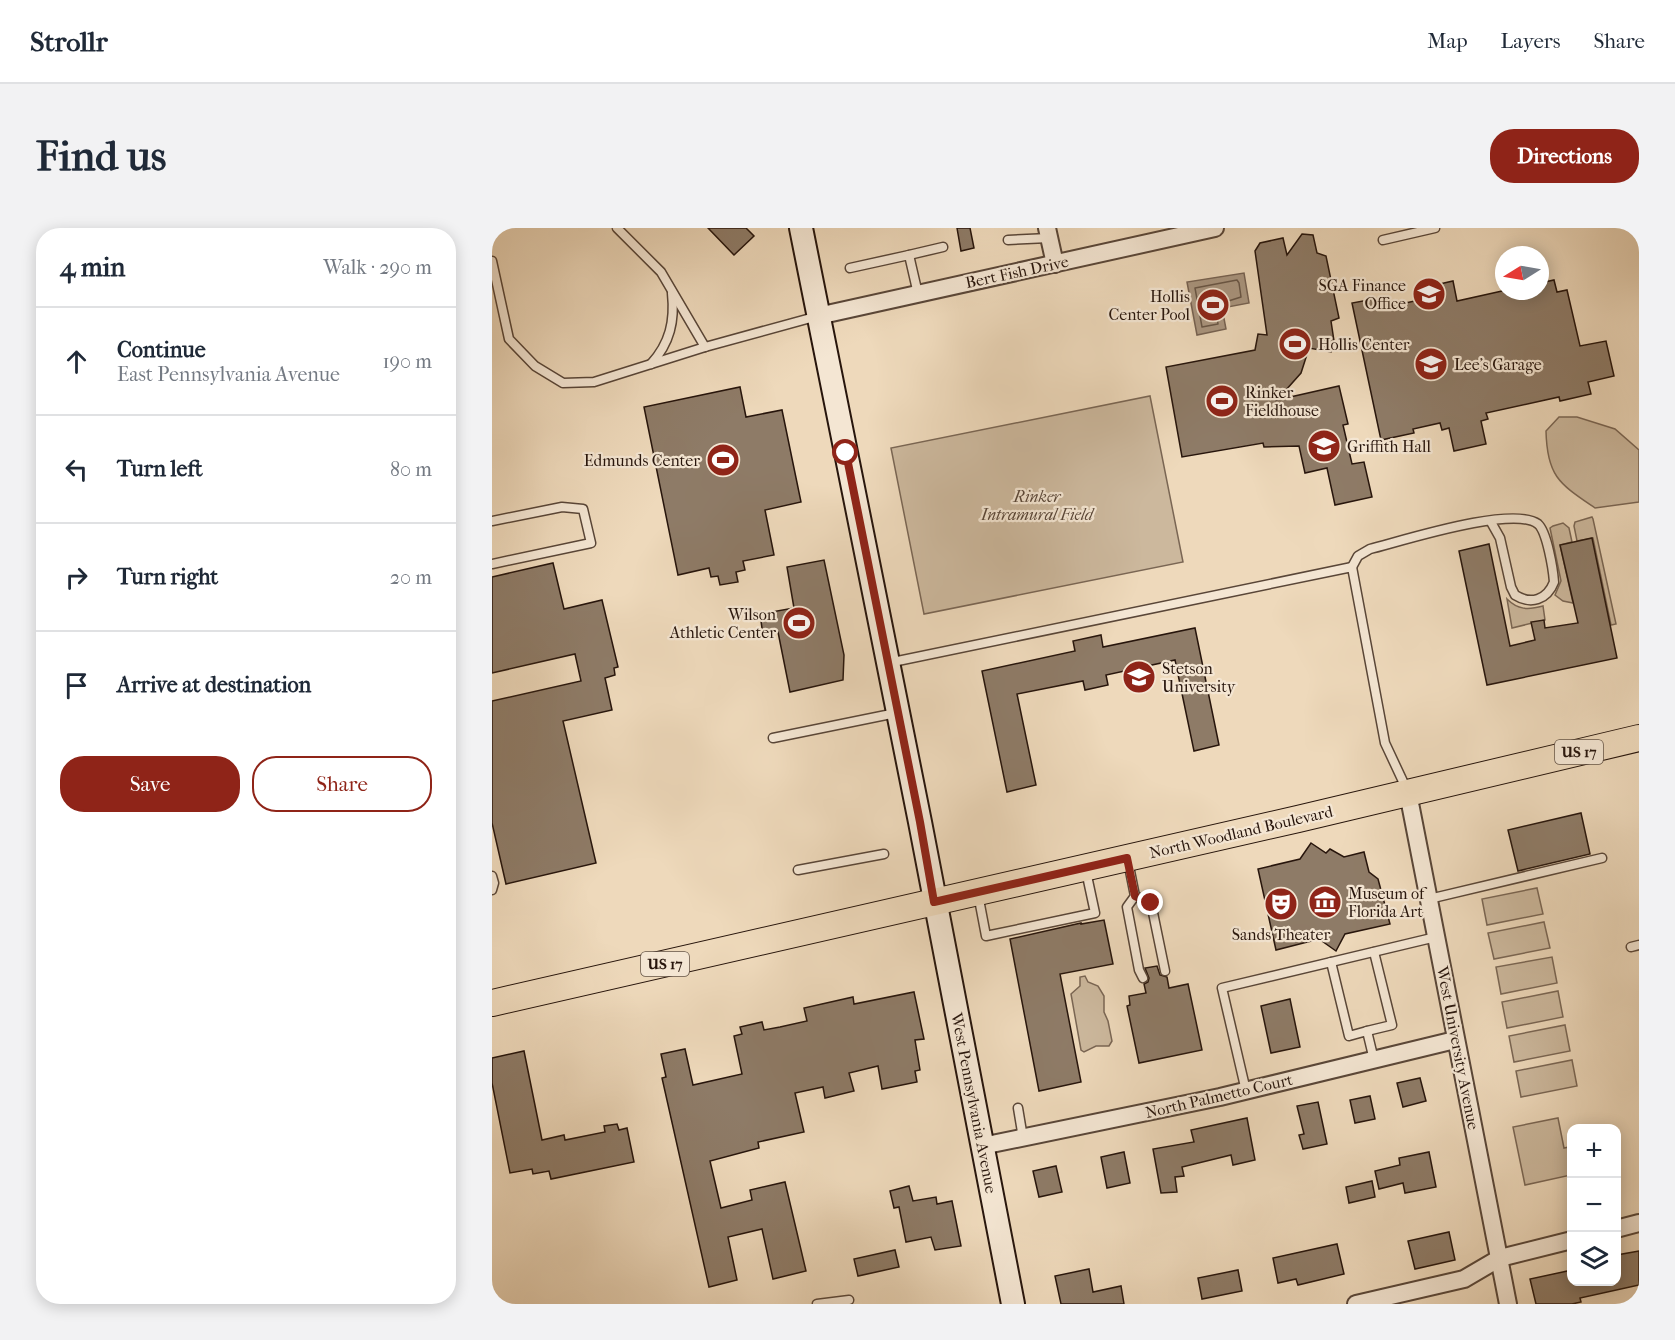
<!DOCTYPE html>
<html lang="en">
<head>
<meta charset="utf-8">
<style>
	:root { --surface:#fff; --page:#f2f2f3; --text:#1f2937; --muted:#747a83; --line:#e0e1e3; --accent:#8f2418 }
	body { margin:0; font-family:"IM FELL French Canon",serif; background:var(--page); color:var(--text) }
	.controls { position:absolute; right:18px; bottom:18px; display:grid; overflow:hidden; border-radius:12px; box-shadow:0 3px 15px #0003 }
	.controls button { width:54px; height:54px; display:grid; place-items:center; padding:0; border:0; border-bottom:2px solid var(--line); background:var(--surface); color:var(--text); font:30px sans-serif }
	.compass { position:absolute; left:1003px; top:18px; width:54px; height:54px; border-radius:50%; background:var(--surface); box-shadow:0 3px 15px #0003; rotate:259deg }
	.stop { position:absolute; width:18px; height:18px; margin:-14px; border:4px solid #8f2418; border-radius:50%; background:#fff }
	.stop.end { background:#8f2418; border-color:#fff; box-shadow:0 2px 6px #0008 }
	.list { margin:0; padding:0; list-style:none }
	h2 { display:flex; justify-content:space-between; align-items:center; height:78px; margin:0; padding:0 24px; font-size:26px }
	h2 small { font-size:20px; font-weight:400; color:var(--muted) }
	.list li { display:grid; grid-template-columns:39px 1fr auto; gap:18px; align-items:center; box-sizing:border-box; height:108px; padding:0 24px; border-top:2px solid var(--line) }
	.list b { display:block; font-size:22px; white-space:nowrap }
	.list p { margin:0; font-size:20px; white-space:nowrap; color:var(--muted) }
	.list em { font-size:20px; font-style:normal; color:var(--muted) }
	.actions { display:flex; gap:12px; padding:18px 24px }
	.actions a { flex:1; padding:14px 0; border:2px solid var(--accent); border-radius:24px; text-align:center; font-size:21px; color:var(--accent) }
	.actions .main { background:var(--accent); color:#fff }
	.icon { flex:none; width:33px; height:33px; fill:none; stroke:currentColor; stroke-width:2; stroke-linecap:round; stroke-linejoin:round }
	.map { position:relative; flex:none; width:1147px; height:1076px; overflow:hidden; border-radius:24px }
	header { display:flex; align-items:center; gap:36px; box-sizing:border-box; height:84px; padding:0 30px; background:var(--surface); border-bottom:2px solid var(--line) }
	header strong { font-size:28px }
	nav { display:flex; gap:33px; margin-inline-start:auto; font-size:21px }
	.intro { display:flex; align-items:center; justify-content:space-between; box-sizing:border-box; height:144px; padding:0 36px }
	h1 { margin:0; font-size:42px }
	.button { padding:15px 27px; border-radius:24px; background:var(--accent); color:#fff; font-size:21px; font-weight:700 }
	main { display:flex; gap:36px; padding:0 36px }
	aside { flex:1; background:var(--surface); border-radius:24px; box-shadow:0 3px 15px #0003 }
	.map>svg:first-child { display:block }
	.green { fill:#ccb89d; stroke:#7a6654; stroke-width:1.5 }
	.water { fill:#aa9680; stroke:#766252; stroke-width:1.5 }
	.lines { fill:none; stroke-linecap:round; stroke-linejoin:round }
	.shore { stroke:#685646; stroke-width:1.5 }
	.building { fill:#8e7b67; stroke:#27150c; stroke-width:1.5 }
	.lane-casing { stroke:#594638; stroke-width:11 }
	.street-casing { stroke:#594638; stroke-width:20 }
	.secondary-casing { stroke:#27150c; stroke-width:26 }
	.primary-casing { stroke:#27150c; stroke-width:28 }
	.lane { stroke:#f4e6d3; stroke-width:8 }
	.street { stroke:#f4e6d3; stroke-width:16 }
	.secondary { stroke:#f4e6d3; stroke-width:22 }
	.primary { stroke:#eed9bb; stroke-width:26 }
	.route { stroke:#8f2418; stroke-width:8 }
	.labels { text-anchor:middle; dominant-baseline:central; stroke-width:4.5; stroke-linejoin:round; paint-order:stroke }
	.shield { fill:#f4e6d3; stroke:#645448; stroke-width:1.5 }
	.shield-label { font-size:15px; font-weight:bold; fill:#27150c }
	.street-label { font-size:16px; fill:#27150c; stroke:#f4e6d3 }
	.poi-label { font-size:16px; fill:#27150c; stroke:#f4e6d3; text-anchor:start }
	.park-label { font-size:16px; font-style:italic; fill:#594638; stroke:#f4e6d3 }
</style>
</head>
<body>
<header>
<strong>Strollr</strong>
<nav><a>Map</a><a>Layers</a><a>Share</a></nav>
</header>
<div class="intro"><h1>Find us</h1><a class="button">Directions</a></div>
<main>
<aside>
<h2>4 min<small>Walk · 290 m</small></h2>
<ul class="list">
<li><svg class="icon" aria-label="ahead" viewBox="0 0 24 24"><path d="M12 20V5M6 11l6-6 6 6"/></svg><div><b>Continue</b><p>East Pennsylvania Avenue</p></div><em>190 m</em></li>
<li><svg class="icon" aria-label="left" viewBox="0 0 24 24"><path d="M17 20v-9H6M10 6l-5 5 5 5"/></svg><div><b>Turn left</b></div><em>80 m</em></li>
<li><svg class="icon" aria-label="right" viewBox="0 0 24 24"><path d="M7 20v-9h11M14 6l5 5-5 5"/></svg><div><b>Turn right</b></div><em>20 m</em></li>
<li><svg class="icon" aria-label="arrive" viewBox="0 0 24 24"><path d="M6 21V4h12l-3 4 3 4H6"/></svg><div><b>Arrive at destination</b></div></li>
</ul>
<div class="actions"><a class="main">Save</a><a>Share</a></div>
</aside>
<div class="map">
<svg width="1147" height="1076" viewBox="0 0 1147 1076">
	<rect width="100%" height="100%" fill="#eed9bb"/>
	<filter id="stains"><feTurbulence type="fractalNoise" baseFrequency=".00333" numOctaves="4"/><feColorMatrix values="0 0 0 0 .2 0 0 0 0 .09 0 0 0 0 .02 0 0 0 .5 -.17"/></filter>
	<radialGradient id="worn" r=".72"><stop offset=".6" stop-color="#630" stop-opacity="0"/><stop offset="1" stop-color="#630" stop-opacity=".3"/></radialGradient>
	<g class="green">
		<polygon points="658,168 691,334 432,386 399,220"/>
		<path d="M1067,189H1085L1123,201L1147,222V274L1103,280C1068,256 1055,249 1054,203Z"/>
		<polygon points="1100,289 1101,291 1124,396 1119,397 1101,310 1085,313 1082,298 1083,294"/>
		<polygon points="1071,295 1077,300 1080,314 1068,317 1081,375 1071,373 1063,367 1069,353 1058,300 1061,298"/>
		<path d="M1015,371C1026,382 1036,382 1051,378L1053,392L1020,400Z"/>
		<polygon points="1045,660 1051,686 995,697 990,671"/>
		<polygon points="1052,694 1058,720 1002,731 996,705"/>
		<polygon points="1060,729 1065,755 1009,766 1004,739"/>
		<polygon points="593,748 596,754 606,758 612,768 612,784 616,793 620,813 617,818 604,818 592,824 589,822 579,766 588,758 588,749"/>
		<polygon points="1066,763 1071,789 1015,800 1010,774"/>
		<polygon points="1073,797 1078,823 1022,834 1017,808"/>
		<polygon points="1080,832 1085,858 1029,869 1024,843"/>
		<polygon points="1066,890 1072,920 1077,919 1079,947 1033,957 1021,899"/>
	</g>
	<polygon class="water" points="752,45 757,75 730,80 734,101 705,107 695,54"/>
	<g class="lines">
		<polygon class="shore" points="745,52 747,55 749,69 727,76 724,81 726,96 710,99 703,60"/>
	</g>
	<g class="building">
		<polygon points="216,0 254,0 262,8 242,27"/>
		<polygon points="465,0 478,0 482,20 469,23"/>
		<polygon points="810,6 821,7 825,25 834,28 847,90 839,93 842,113 839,124 817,120 809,145 785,172 847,158 856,196 851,197 860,236 872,234 880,269 843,277 835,240 813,245 807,218 772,219 771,215 690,229 674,139 763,122 766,106 775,107 763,23 768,15 791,10 795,27"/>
		<polygon points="1062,52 1065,64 1075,62 1088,118 1114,113 1122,148 1096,154 1099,166 1068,173 1067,169 994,185 996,191 989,193 994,216 962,223 957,200 950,202 948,195 921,201 922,205 889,212 860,75 892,69 895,79 932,71 930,60 961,53 965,73 1010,63 1048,63 1048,55"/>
		<polygon points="248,159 254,189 290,182 309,274 273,282 282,327 251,333 253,342 244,344 246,354 228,357 226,348 219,349 217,340 186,347 152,179"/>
		<polygon points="1100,310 1125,430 995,457 967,323 997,316 1018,418 1043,412 1039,394 1052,392 1053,400 1086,395 1068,317"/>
		<polygon points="332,332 352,427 351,452 298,464 286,404 271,407 268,386 302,380 295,339"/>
		<polygon points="61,335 72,381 110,372 126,439 122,440 123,447 113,450 120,482 71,493 104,635 14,656 0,595 0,473 89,453 83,426 0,445 0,349"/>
		<polygon points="703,400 727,517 702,523 683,432 614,447 616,457 593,462 591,453 525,466 544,557 515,564 490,443 583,423 581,413 609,407 611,419"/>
		<polygon points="1089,585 1098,626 1026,643 1016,602"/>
		<polygon points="819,615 834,625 838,621 852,629 872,624 877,644 886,651 898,696 853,706 844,723 827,711 784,722 766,641 808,631"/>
		<polygon points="612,692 621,736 568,746 589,854 547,863 518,711 589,695 589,696"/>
		<polygon points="665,738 668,747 675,749 677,760 696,756 710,822 647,835 635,778 638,777 637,768 654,765 652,756 656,754 657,750 653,740"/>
		<polygon points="422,764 432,811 423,812 428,842 423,843 425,854 390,861 386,838 357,845 362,863 333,870 331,859 303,865 312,904 266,914 267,920 218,933 229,980 260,972 258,962 293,954 314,1043 281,1051 270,1001 236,1009 245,1052 217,1059 170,850 174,849 169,826 193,821 201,857 250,846 242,808 250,806 248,799 270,794 272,802 288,799 315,793 312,780 361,769 362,776"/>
		<polygon points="798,771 808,819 779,825 769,778"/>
		<polygon points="32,823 50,912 72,907 73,912 113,904 112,898 125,896 127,902 135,900 142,934 59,951 57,943 41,946 40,941 18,945 0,855 0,830"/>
		<polygon points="928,850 934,873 911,879 905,855"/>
		<polygon points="878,868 883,891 863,895 858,872"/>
		<polygon points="826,874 835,916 811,921 807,907 812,906 805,878"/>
		<polygon points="755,890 763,932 741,937 739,927 690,939 692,948 683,949 685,964 669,965 661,921 702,914 699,902"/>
		<polygon points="632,924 638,955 615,960 609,929"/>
		<polygon points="937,924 944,959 913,965 911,955 887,961 883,943 908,937 907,930"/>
		<polygon points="564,938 570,964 547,969 541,943"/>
		<polygon points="880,953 883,969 857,975 854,959"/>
		<polygon points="417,958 421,973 444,969 445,976 460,973 469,1018 443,1022 439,1009 414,1014 407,979 402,980 398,963"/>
		<polygon points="957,1004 963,1032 923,1041 916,1013"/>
		<polygon points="845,1016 852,1046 806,1057 804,1051 786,1055 781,1030"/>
		<polygon points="403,1022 407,1039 366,1048 362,1031"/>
		<polygon points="1147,1023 1147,1057 1088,1070 1089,1074 1080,1076 1044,1076 1038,1051 1080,1042 1080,1053 1125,1053 1125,1027"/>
		<polygon points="597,1041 601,1064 629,1058 632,1076 569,1076 563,1048"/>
		<polygon points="746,1042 750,1063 710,1071 706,1050"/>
	</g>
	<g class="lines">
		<g class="lane-casing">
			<g id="lane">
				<polyline points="516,12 557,10"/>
				<polyline points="891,12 943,0"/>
				<polyline points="417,27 451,19"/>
				<polyline points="0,33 17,111 43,138 71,155 102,154 213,119 169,44 125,0"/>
				<polyline points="358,40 417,27 426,66"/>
				<polyline points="213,119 326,88"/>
				<path d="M159,136C178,115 183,93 180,65"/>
				<polyline points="0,293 70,279 91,281 99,315 0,336"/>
				<path d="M860,339L866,328L878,321C910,313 1021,277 1046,296C1055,304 1061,341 1062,354C1055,372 1039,377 1023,367L1019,359L1008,310L999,294"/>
				<polyline points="396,435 860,339 893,515 915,562"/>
				<polyline points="281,510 404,485"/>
				<polyline points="636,633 643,668 635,679 647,742 651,750"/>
				<polyline points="306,642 392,626"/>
				<polyline points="0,648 2,655 0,662"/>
				<polyline points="486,666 494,708 603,685 594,643"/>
				<polyline points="643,668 659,675 673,743"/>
				<polyline points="937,671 1110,630"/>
				<polyline points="1139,719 1147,717"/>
				<polyline points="839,734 857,808 875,803 882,832"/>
				<polyline points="875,803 900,797 882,724"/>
				<polyline points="754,863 730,760 944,709"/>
				<polyline points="526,880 531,910"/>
				<polyline points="325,1076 357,1072"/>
			</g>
		</g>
		<g class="street-casing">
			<g id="street">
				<polyline points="555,0 563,36"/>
				<polyline points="326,88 723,0"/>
				<polyline points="916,565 1016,1076"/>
				<polyline points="490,918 728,869 963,812"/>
				<polyline points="1124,1001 1147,995"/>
				<polyline points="864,1076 972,1051 1008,1030 1080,1012"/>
			</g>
		</g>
		<g class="secondary-casing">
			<polyline id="secondary" points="309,0 428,594 521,1076"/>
		</g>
		<g class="primary-casing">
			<polyline id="primary" points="0,775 806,591 1147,510"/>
		</g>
		<use href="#lane" class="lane"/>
		<use href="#street" class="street"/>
		<use href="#secondary" class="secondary"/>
		<use href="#primary" class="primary"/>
	</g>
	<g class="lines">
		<polyline class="route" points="354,225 428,594 442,674 635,630 643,668 659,675"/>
	</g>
	<defs>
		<g id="university-disc" transform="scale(1.725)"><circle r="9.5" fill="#8f2418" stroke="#f4e6d3"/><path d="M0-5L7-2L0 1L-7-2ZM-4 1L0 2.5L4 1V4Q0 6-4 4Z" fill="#fff"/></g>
		<g id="stadium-disc" transform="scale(1.725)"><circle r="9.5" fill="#8f2418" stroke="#f4e6d3"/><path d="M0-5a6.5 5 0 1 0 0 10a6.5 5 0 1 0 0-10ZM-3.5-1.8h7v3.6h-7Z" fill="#fff"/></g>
		<g id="museum-disc" transform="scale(1.725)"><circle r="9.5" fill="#8f2418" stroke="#f4e6d3"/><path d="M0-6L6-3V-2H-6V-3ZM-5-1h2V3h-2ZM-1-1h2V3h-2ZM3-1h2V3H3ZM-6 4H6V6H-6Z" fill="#fff"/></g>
		<g id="theatre-disc" transform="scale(1.725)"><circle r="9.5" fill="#8f2418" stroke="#f4e6d3"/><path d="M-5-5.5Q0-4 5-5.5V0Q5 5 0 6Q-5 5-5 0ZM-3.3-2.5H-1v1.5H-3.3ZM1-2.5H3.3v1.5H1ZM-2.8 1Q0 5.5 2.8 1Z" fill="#fff"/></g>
	</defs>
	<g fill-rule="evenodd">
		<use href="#university-disc" x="937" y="66"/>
		<use href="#stadium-disc" x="721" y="77"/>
		<use href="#stadium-disc" x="803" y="116"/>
		<use href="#university-disc" x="939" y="136"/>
		<use href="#stadium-disc" x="730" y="173"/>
		<use href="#university-disc" x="832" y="218"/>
		<use href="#stadium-disc" x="231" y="232"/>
		<use href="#stadium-disc" x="307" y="395"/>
		<use href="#university-disc" x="647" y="449"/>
		<use href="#museum-disc" x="833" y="674"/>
		<use href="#theatre-disc" x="789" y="676"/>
	</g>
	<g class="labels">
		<g class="shield">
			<rect x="1063" y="512" width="48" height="24" rx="4.5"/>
			<rect x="149" y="724" width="48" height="24" rx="4.5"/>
		</g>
		<g class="shield-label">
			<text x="1087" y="524">US 17</text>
			<text x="173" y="736">US 17</text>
		</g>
		<g class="street-label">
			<text transform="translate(525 44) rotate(-12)">Bert Fish Drive</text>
			<text transform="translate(749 604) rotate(-13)">North Woodland Boulevard</text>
			<text transform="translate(966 820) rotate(79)">West University Avenue</text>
			<text transform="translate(727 868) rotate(-13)">North Palmetto Court</text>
			<text transform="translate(482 875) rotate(79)">West Pennsylvania Avenue</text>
		</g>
		<g class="poi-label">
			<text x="914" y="57" text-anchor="end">SGA Finance<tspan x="914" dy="18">Office</tspan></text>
			<text x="698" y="68" text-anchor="end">Hollis<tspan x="698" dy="18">Center Pool</tspan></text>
			<text x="826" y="116">Hollis Center</text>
			<text x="962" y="136">Lee’s Garage</text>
			<text x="753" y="164">Rinker<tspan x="753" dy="18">Fieldhouse</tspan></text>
			<text x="855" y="218">Griffith Hall</text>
			<text x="208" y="232" text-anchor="end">Edmunds Center</text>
			<text x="284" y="386" text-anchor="end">Wilson<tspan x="284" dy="18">Athletic Center</tspan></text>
			<text x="670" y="440">Stetson<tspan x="670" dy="18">University</tspan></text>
			<text x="856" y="665">Museum of<tspan x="856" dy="18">Florida Art</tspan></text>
			<text x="789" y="706" text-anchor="middle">Sands Theater</text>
		</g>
		<g class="park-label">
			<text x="545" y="268">Rinker<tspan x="545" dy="18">Intramural Field</tspan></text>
		</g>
	</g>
	<rect width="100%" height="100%" filter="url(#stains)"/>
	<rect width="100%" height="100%" fill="url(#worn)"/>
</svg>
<div class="controls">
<button>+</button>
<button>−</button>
<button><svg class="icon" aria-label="layers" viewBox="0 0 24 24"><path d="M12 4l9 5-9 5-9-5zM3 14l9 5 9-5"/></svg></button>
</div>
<svg class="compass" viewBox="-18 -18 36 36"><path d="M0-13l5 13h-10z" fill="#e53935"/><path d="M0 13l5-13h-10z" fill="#747a83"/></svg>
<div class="stop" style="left:354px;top:225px"></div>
<div class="stop end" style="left:659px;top:675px"></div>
</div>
</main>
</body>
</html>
